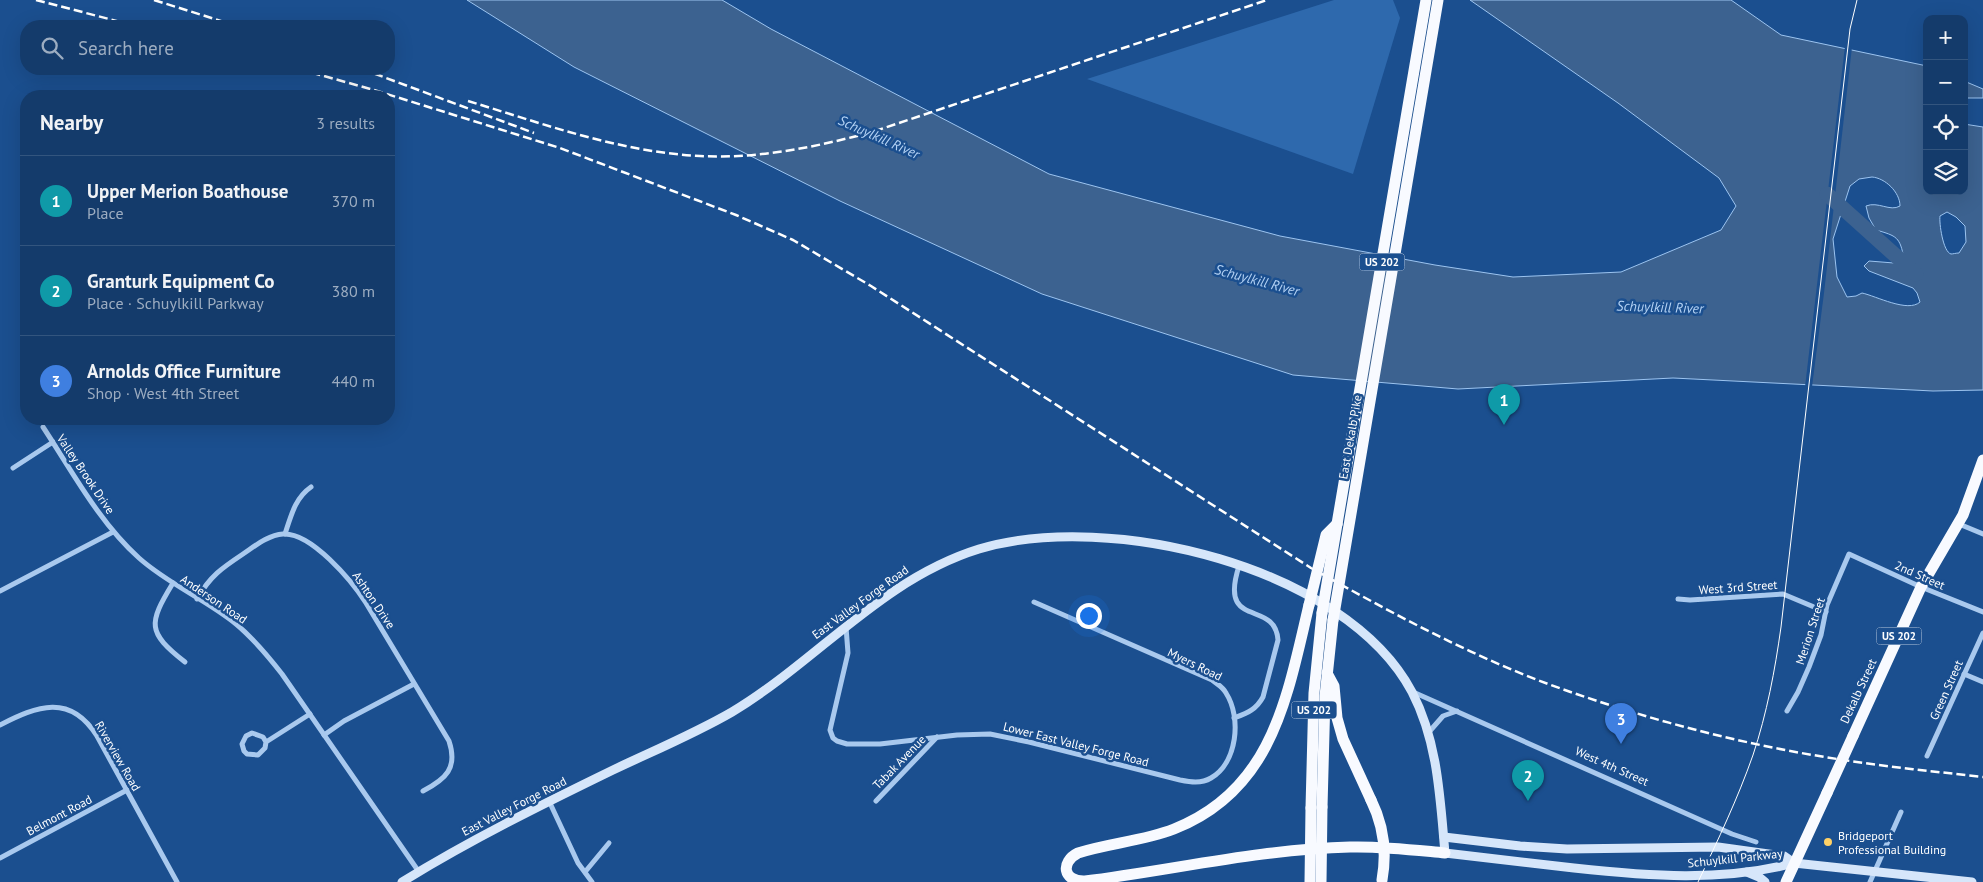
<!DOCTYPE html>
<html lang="en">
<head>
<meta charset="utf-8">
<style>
	:root { --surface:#143b6b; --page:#1d4271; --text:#f1f3f6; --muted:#9dadc1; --line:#33557e; --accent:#8abfa5 }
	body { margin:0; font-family:"PT Sans",sans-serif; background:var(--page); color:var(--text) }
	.controls { position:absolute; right:15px; top:15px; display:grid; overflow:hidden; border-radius:10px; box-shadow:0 5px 20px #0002 }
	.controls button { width:45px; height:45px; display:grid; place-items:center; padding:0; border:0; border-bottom:1px solid var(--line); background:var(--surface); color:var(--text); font:25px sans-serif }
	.you { position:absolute; left:1088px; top:615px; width:18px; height:18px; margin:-12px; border:4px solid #fff; border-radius:50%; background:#1a73e8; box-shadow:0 0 0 8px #1a73e833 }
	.badge { display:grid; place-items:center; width:32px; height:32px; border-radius:50%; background:var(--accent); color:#fff; font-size:16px; font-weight:700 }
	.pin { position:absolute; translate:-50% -41px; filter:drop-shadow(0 1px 2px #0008) }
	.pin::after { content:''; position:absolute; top:26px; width:18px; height:15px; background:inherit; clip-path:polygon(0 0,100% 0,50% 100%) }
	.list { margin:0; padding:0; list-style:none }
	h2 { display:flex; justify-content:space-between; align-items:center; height:65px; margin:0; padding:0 20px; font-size:21px }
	h2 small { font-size:16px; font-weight:400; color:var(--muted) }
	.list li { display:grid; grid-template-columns:32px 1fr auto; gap:15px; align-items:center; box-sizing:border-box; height:90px; padding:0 20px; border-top:1px solid var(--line) }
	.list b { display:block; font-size:19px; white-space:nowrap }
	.list p { margin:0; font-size:16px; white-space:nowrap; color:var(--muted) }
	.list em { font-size:16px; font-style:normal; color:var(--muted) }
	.icon { flex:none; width:28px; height:28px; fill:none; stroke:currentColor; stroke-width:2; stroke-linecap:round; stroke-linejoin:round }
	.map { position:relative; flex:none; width:1983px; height:882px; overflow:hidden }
	.search { position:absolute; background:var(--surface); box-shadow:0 5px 20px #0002; left:20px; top:20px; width:375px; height:55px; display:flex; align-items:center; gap:12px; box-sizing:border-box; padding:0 18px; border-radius:20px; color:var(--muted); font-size:19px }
	.panel { position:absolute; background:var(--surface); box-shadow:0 5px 20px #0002; left:20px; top:90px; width:375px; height:335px; border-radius:20px }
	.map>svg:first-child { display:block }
	.green { fill:#2e69ad }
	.water { fill:#3c6290; stroke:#9cc4f0; fill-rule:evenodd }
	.pier { fill:#1b4f8f }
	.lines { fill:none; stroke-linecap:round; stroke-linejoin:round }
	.river { stroke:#3c6290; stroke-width:15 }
	.minor { stroke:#a9c9ee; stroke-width:5 }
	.secondary { stroke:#d6e6fa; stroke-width:9 }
	.trunk { stroke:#f8faff; stroke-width:11 }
	.tram { stroke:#fff; stroke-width:1 }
	.rail { stroke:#fff; stroke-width:2.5; stroke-dasharray:9 4; stroke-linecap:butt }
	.trunk-bridge { stroke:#f8faff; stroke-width:11 }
	.poi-dot { fill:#ffd166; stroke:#1b4f8f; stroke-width:2 }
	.labels { text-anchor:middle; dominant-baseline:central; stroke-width:5; stroke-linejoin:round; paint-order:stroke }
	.shield { fill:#1b4f8f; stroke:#bbcadd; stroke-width:1 }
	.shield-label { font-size:11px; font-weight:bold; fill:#fff }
	.street-label { font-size:12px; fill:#fff; stroke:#1b4f8f }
	.poi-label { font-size:12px; fill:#fff; stroke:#1b4f8f; text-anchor:start }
	.water-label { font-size:14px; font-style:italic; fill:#b5d3f5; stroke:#1b4f8f }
</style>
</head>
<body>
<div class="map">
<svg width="1983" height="882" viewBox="0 0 1983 882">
	<rect width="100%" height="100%" fill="#1b4f8f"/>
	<polygon class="green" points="1334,0 1393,0 1400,18 1353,174 1087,79"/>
	<g class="water">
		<path d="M467,0H722L771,29L1049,174L1280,236L1435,265L1513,277L1621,272L1721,230L1736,206L1719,178L1618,103L1470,0H1731L1781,35L1927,66V191H1964V124L1983,127V390L1933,391L1673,378L1458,389L1293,375L1042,294L840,201L574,67ZM1872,177C1885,178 1900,192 1900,206C1890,212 1878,201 1866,206L1869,218L1876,230C1897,236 1900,237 1904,259L1894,263L1869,261L1864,266L1869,271L1913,288L1917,293L1920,302C1908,313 1876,296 1862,293L1856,296L1847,297L1837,277L1833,239L1850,186L1859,179ZM1947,212L1956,217L1965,226L1966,242L1959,253C1956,253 1953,254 1951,254C1943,252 1939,223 1940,216Z"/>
		<polygon points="1964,81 1983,89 1983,98 1964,98"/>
	</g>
	<polygon class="pier" points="1845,46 1852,47 1824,293 1812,387 1805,387"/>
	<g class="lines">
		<polyline class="river" points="1827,194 1916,274"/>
		<g class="minor">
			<path d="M43,427C72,471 99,522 139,558C168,584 205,599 236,624C254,639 268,656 282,674L419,872"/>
			<polyline points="13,468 53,442"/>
			<polyline points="1959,524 1983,534"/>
			<path d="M285,534C291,516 295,498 311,487"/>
			<path d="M173,583C148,624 147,632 185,662"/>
			<polyline points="0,591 113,532"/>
			<path d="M197,599C210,576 222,568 243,554C255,546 268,535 283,534C311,532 352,581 366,603L449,741C458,768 446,779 423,791"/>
			<polyline points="1678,599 1690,600 1783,594 1826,612"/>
			<path d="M846,627L848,653L830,730L833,738L837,741L847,744H880L957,735L990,734L1029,742L1180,780C1190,782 1201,784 1211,778C1237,763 1242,718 1226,693C1223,687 1217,684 1212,680L1034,602"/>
			<polyline points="1964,674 1983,682"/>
			<polyline points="1413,692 1732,834 1756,842"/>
			<polyline points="1787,711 1798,692 1809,667 1821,635 1827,605 1849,554 1921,587 1983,612"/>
			<path d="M1234,718C1247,713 1256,710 1263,697L1278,640C1275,598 1218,631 1239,566"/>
			<path d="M0,725C37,706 70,693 97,736L177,882"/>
			<polyline points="1429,732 1443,716 1457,711"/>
			<polyline points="324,735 344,721 414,684"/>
			<polyline points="266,742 263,737 252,733 246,736 242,744 244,751 247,754 258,755 265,748 266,742 310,714"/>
			<polyline points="1927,756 1983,633"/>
			<polyline points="549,801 578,863 592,882"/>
			<polyline points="876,801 937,737"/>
			<polyline points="0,858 127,790"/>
			<polyline points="585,872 609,843"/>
			<polyline points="1870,882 1901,812"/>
		</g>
		<g class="secondary">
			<polyline points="1444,837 1520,846 1567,849 1718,847 1784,856 1794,863"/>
			<polyline points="1747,872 1759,877 1765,882"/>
			<path d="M402,882C470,840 541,805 613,770C653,751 694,734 732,712C817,661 882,579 979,549C1109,510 1345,566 1412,692C1438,742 1440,798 1445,853C1488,858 1531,863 1574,868C1647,876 1723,882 1794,863L1972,882"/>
		</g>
		<g class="trunk">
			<polyline points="1337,524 1426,0"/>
			<path d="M1309,605C1287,697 1273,790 1174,829C1143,841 1110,843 1078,853C1060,862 1063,882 1085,881C1173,870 1261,849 1350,847C1382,846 1414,850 1445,853"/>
			<polyline points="1327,673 1334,686 1337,718 1343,739 1371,800"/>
			<polyline points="1853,736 1921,587 1963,515 1983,460"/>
			<polyline points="1322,807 1325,696 1333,620"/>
			<polyline points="1311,808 1314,693 1322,613"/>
			<polyline points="1786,882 1827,793"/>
		</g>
		<path class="tram" d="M1698,882C1718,840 1738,798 1753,755C1767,713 1775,670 1781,627L1850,29L1857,0"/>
		<g class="rail">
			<polyline points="36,0 136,26"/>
			<polyline points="154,0 237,26"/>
			<path d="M299,69L374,90L560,148L736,215L793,240L871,286L1311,568C1392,613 1474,658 1562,689C1647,719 1737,743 1825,757C1878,766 1930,771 1983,777"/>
			<polyline points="362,69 534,133"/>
			<path d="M468,101C544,124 620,152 700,156C759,159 816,147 872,132L1267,0"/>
		</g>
		<g class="trunk-bridge">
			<polyline points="1309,605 1326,535 1337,524"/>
			<polyline points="1322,613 1337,524"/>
			<polyline points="1333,620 1438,0"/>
			<polyline points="1827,793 1853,736"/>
			<path d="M1371,800C1384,826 1387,852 1382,880"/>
			<polyline points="1310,882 1311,808"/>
			<polyline points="1321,882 1322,807"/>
		</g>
	</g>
	<circle class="poi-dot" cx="1828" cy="842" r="5"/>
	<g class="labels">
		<g class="shield">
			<rect x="1359.5" y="253.5" width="45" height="17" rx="4"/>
			<rect x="1876.5" y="627.5" width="45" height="17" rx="4"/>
			<rect x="1291.5" y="701.5" width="45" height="17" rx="4"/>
		</g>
		<g class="shield-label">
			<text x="1382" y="262">US 202</text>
			<text x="1899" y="636">US 202</text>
			<text x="1314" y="710">US 202</text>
		</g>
		<g class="street-label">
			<text transform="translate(1350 437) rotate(-80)">East Dekalb Pike</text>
			<text transform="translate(86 474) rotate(56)">Valley Brook Drive</text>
			<text transform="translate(1920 575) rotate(24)">2nd Street</text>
			<text transform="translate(1738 587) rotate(-4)">West 3rd Street</text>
			<text transform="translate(214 599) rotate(34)">Anderson Road</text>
			<text transform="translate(374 600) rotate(56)">Ashton Drive</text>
			<text transform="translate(860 602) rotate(-36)">East Valley Forge Road</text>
			<text transform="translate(1810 631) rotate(-72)">Merion Street</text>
			<text transform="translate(1195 664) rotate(26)">Myers Road</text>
			<text transform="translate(1946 690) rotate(-66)">Green Street</text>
			<text transform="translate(1858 691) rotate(-65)">Dekalb Street</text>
			<text transform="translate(1076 744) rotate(14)">Lower East Valley Forge Road</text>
			<text transform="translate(118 756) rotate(60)">Riverview Road</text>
			<text transform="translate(899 762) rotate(-46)">Tabak Avenue</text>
			<text transform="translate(1612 766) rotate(24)">West 4th Street</text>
			<text transform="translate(514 806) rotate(-27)">East Valley Forge Road</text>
			<text transform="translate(59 815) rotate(-28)">Belmont Road</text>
			<text transform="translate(1735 858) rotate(-6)">Schuylkill Parkway</text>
		</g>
		<g class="poi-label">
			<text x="1838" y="835">Bridgeport<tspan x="1838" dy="14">Professional Building</tspan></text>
		</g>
		<g class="water-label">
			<text transform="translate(879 137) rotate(24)">Schuylkill River</text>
			<text transform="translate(1257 280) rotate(15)">Schuylkill River</text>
			<text transform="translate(1660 307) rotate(2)">Schuylkill River</text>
		</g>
	</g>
</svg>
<div class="controls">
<button>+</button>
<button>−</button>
<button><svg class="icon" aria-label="locate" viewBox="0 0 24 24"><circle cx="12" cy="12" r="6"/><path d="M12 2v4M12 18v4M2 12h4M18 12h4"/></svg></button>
<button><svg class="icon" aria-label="layers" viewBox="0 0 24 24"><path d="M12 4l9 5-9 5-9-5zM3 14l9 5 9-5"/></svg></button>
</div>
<div class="you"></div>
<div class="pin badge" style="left:1504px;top:425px;background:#0f9aa8">1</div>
<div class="pin badge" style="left:1528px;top:801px;background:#0f9aa8">2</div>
<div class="pin badge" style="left:1621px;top:744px;background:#3f7fe0">3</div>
<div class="search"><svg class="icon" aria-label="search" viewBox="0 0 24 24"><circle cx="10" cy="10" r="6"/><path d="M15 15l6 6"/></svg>Search here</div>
<section class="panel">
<h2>Nearby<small>3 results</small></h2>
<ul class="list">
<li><span class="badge" style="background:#0f9aa8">1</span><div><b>Upper Merion Boathouse</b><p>Place</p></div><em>370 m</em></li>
<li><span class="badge" style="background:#0f9aa8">2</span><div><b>Granturk Equipment Co</b><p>Place · Schuylkill Parkway</p></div><em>380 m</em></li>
<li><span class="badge" style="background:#3f7fe0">3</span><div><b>Arnolds Office Furniture</b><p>Shop · West 4th Street</p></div><em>440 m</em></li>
</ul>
</section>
</div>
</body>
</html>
